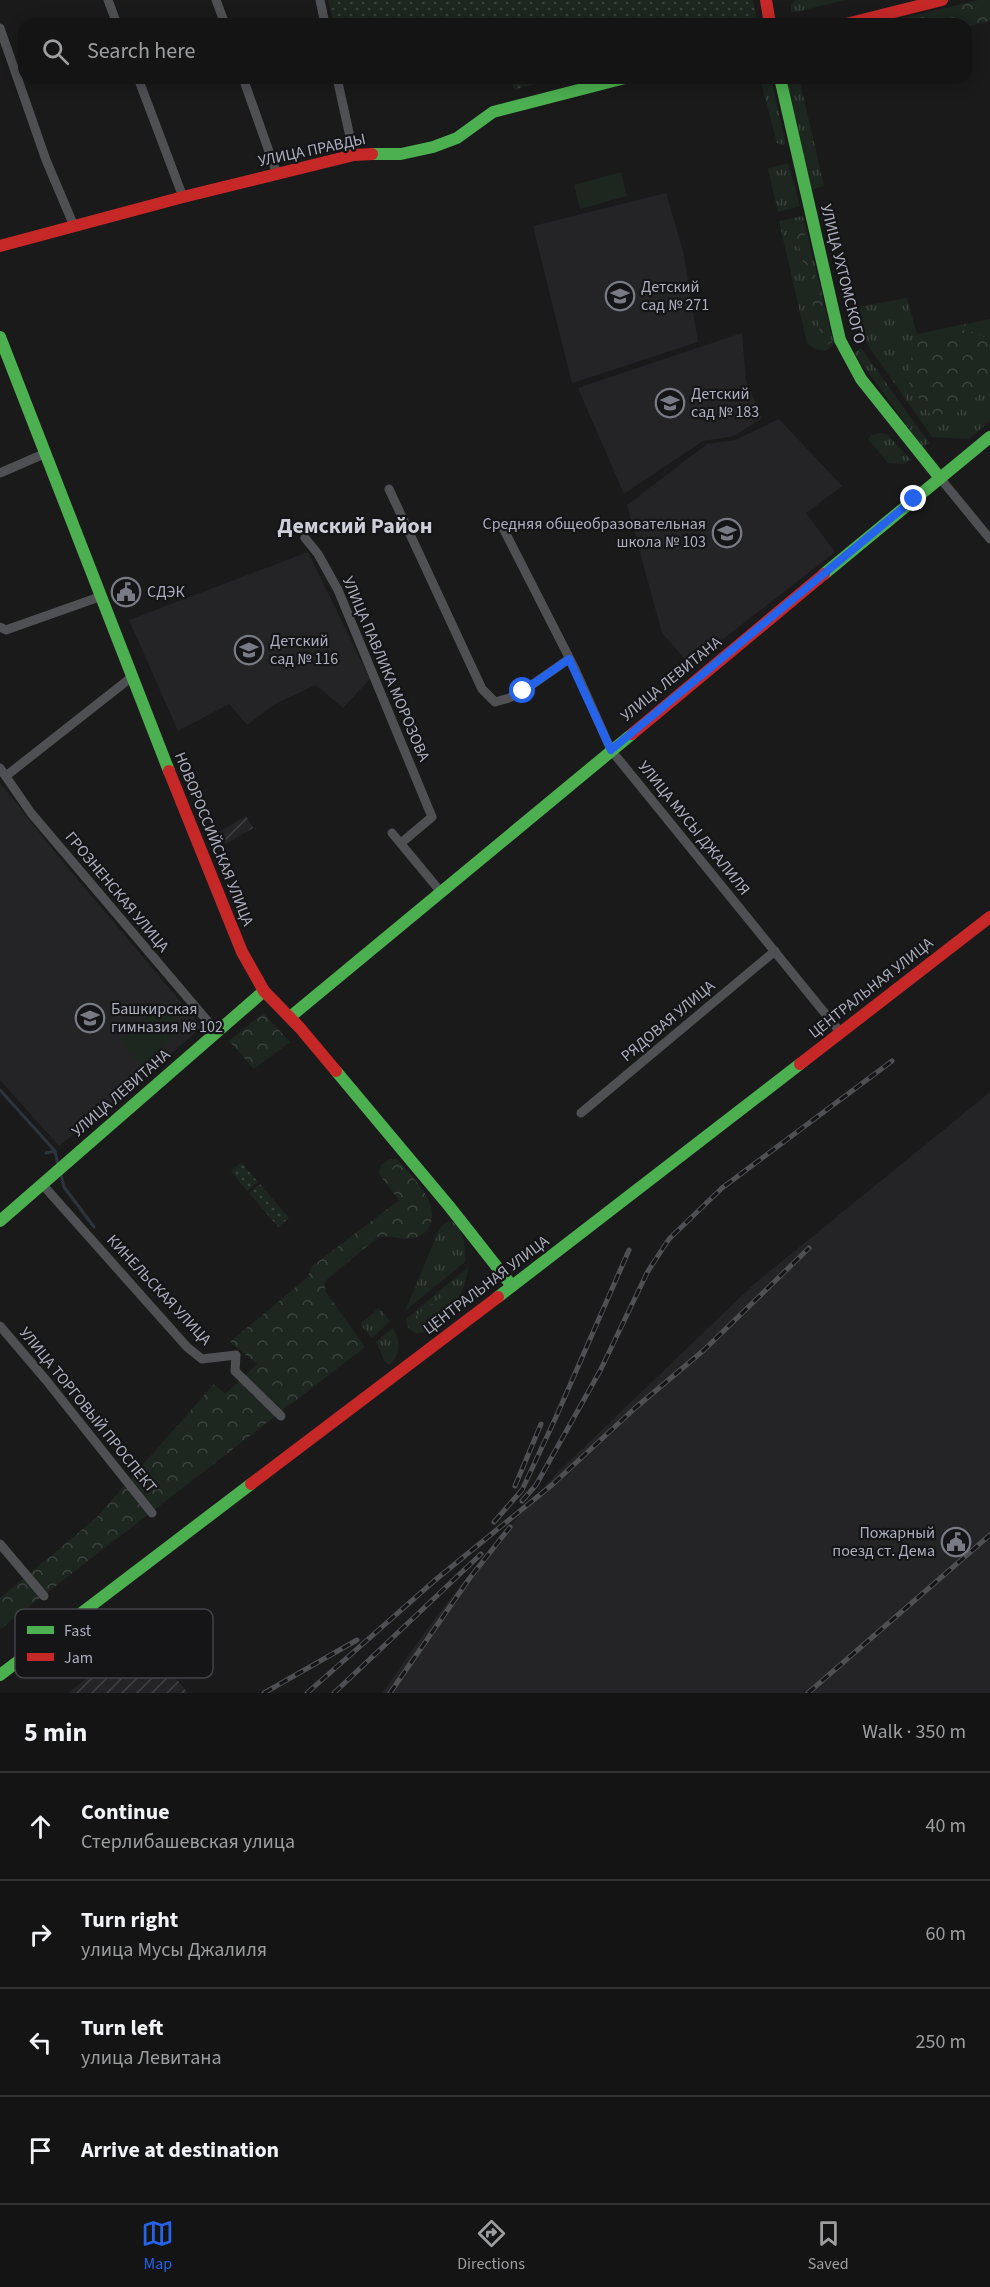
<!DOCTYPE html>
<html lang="en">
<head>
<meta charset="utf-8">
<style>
	:root { --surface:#141414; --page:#1d1d1d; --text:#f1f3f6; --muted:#9d9ea0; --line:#333334; --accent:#2563eb }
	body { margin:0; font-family:"Source Sans 3",sans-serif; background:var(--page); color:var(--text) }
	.stop { position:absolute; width:18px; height:18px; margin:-14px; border:4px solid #2563eb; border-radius:50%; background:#fff }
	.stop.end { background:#2563eb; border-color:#fff; box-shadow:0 2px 6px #0008 }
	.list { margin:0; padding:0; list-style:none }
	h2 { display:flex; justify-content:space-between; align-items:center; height:78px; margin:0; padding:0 24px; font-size:26px }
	h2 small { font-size:20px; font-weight:400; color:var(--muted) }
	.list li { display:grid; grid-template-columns:39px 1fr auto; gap:18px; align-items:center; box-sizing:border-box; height:108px; padding:0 24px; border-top:2px solid var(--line) }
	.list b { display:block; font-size:22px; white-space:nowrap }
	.list p { margin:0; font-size:20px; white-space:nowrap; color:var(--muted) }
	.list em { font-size:20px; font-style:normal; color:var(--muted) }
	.icon { flex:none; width:33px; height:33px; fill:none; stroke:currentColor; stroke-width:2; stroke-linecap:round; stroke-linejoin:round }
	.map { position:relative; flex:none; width:990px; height:1693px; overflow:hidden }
	.search { position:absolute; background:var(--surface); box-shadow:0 3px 15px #0003; left:18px; right:18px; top:18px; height:66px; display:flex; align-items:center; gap:15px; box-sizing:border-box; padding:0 21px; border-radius:18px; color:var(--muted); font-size:22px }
	.sheet { height:510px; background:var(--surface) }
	nav { display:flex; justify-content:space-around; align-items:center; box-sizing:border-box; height:84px; border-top:2px solid var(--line); background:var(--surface); font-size:16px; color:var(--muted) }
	nav a { display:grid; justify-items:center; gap:3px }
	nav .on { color:var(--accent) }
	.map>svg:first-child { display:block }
	.built { fill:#242427 }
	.industrial { fill:url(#industrial-furrows) }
	.grass { fill:url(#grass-tufts) }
	.forest { fill:url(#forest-crowns) }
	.park { fill:url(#park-dots) }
	.garden { fill:#1e2620 }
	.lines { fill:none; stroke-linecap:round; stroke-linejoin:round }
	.stream { stroke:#2c353e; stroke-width:3 }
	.street { stroke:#4f5054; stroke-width:9 }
	.fast { stroke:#4caf50; stroke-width:12 }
	.jam { stroke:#c62828; stroke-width:12 }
	.rail-casing { stroke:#4f5053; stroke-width:5 }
	.rail { stroke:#151417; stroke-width:3; stroke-dasharray:9; stroke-linecap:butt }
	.route { stroke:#2563eb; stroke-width:8 }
	.labels { text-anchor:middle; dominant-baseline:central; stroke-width:4.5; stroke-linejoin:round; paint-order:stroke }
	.street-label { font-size:16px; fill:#abafbd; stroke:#151417 }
	.poi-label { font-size:16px; fill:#abafbd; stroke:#151417; text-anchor:start }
	.district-label { font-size:22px; font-weight:bold; fill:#cccfd8; stroke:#151417 }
	.key { fill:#151417; stroke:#424249; stroke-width:1.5 }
	.key-label { font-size:16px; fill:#abafbd }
</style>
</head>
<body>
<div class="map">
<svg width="990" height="1693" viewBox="0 0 990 1693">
	<defs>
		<pattern id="industrial-furrows" width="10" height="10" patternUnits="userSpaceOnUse" patternTransform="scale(1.5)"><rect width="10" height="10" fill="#242427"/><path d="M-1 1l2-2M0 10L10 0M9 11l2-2" fill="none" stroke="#414144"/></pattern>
		<pattern id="grass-tufts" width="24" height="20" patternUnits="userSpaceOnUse" patternTransform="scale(1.5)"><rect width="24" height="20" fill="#1e2620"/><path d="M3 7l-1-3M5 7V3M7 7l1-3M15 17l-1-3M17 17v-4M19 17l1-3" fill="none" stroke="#3c433e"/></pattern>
		<pattern id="forest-crowns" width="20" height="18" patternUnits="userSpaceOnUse" patternTransform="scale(1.5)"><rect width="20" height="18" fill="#1e2620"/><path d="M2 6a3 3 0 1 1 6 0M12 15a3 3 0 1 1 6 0" fill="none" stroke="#3c433e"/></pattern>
		<pattern id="park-dots" width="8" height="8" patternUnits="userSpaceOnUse" patternTransform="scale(1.5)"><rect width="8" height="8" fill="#1e2620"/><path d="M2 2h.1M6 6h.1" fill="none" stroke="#3c433e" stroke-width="1.8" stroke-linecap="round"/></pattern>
	</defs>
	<rect width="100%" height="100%" fill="#1a1a1b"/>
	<g class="built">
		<polygon points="666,193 683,251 698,342 572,383 533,226"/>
		<polygon points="742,333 746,381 762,418 734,436 703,441 624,494 578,388"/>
		<polygon points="779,419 842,486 806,513 835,552 690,665 662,633 627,505 707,444 735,440"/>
		<polygon points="308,552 370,679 343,708 316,685 277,703 247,725 229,704 178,731 129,620"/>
		<polygon points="0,783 57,855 202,1027 115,1102 59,1146 0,1080"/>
		<polygon points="990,1092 990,1693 382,1693 430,1625 477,1564 556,1474 754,1284"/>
	</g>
	<g class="industrial">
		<polygon points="246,816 253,828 226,844 219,832"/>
		<polygon points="139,1637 144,1640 188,1693 68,1693"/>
	</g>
	<g class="grass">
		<polygon points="795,0 845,0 801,11 791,12 791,5"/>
		<polygon points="760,78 771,78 785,141 784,145 777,143"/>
		<polygon points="784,78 799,78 824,186 810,190"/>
		<polygon points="788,163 800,206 778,212 768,169"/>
		<polygon points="803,216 834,344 826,351 815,349 807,343 779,221"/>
		<polygon points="907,298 917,334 990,319 990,421 969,439 932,437 865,341 858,307"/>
		<polygon points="861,348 929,443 923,447 854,353"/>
		<polygon points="880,433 887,434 911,460 903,464 888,463 868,439 871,435"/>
		<path d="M450,1221C464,1226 466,1249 465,1262L405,1311L439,1230L444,1224Z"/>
		<path d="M468,1267C465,1296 446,1329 416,1334L408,1328L406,1319Z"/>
		<polygon points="379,1308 390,1321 372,1338 360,1324"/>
		<path d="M393,1328C400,1342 402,1353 389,1365L385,1362L376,1342Z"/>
	</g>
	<g class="forest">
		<polygon points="979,0 990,0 990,21 966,27 966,24 879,24"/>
		<polygon points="801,220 832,342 824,347 793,222"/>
		<polygon points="967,330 990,339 990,386 939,427 909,384 913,337"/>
		<polygon points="263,1013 290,1042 254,1069 229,1041"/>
		<path d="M390,1159H397C411,1176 442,1203 429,1227C427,1232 421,1236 415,1238C402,1241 390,1234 378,1237L324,1282L326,1292L365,1347L0,1629V1598L95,1519L214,1384L225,1394L257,1364L230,1342L308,1277L311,1267L399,1200L379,1174L381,1165Z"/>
		<polygon points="453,1289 453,1295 435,1319 416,1329 411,1326 414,1317"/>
	</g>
	<g class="park">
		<polygon points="328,0 753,0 757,21 748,24 334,24"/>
		<polygon points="511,78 558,78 514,90"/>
		<polygon points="241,1162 258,1182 247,1191 231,1171"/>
		<polygon points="260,1184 289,1218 278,1227 249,1193"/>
	</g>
	<g class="garden">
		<polygon points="621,172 627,196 580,209 574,185"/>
		<polygon points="160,1004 183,1028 143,1067 120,1042"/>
	</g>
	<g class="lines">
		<g class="stream">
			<polyline points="0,1090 55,1151 58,1165"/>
			<polyline points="46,1153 55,1151"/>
			<polyline points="61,1175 64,1187 94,1227"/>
		</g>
		<g class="street">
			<polyline points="108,0 117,24"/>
			<polyline points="216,0 225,24"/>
			<polyline points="320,0 325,24"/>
			<polyline points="0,28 46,160 74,226"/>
			<polyline points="138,78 183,197"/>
			<polyline points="243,78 277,174"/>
			<polyline points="337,78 354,155"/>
			<polyline points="0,473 46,453"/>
			<polyline points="940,478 990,539"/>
			<polyline points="389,489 482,689 495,702 509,698 523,691 569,659"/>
			<polyline points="503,528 575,669 611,750 841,1033"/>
			<polyline points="305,538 318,554 338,590 432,817 401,843"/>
			<polyline points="0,627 6,630 102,596"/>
			<polyline points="0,768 31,813 216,1031"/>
			<polyline points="6,776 133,676"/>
			<polyline points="392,833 440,891"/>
			<polyline points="581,1113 775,951"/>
			<polyline points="42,1184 187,1347 202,1359 236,1355 235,1371 281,1416"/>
			<polyline points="0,1326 46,1380 152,1513"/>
			<polyline points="0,1544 44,1596"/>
		</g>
		<g class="fast">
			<polyline points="780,78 840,340 861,379 940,478"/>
			<polyline points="372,154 401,154 433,147 457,138 493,112 625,78"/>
			<polyline points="0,337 169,771"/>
			<polyline points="824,574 990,437"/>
			<polyline points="290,1017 632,734"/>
			<polyline points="336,1071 449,1206 512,1286"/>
			<polyline points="0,1221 264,991"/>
			<polyline points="498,1297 800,1064"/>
			<polyline points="0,1675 251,1484"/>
		</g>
		<g class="jam">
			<polyline points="766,0 770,24"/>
			<polyline points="846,24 942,0"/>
			<polyline points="0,246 183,197 354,155 372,154"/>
			<polyline points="632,734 824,574"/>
			<polyline points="169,771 242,952 264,991 300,1028 336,1071"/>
			<polyline points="800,1064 990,917"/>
			<polyline points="251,1484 498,1297"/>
		</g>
		<g class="rail-casing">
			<g id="rail">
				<polyline points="515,1486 541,1424"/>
				<polyline points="522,1501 536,1485 600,1371 648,1271 669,1239 722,1188 892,1061"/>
				<polyline points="494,1522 522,1490 556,1417 629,1250"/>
				<polyline points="264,1693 357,1640"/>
				<polyline points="307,1693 434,1581 553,1484 634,1409 704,1350 809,1248"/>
				<polyline points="334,1693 481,1554"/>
				<polyline points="390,1693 469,1579 510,1527"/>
				<polyline points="808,1693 990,1535"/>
			</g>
		</g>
		<use href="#rail" class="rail"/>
	</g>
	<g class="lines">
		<polyline class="route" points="523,691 569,659 611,750 914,499"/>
	</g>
	<defs>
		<g id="school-ring" transform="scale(1.5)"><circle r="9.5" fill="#151417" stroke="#787b84" stroke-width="1.5"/><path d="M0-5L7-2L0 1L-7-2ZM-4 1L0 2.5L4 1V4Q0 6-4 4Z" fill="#787b84"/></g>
		<g id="civic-ring" transform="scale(1.5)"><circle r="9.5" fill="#151417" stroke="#787b84" stroke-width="1.5"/><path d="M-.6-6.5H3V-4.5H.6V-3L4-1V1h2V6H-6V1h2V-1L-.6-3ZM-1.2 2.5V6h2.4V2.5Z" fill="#787b84"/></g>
	</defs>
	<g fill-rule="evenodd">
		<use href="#school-ring" x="620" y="296"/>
		<use href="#school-ring" x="670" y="403"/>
		<use href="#school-ring" x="727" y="533"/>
		<use href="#civic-ring" x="126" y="592"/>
		<use href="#school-ring" x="249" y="650"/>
		<use href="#school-ring" x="90" y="1018"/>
		<use href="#civic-ring" x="956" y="1542"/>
	</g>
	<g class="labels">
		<g class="street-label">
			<text transform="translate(312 150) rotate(-12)">УЛИЦА ПРАВДЫ</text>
			<text transform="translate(843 274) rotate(76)">УЛИЦА УХТОМСКОГО</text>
			<text transform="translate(386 669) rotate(67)">УЛИЦА ПАВЛИКА МОРОЗОВА</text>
			<text transform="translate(671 679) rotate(-39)">УЛИЦА ЛЕВИТАНА</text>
			<text transform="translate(694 828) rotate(51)">УЛИЦА МУСЫ ДЖАЛИЛЯ</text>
			<text transform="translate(214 839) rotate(68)">НОВОРОССИЙСКАЯ УЛИЦА</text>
			<text transform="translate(117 892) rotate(50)">ГРОЗНЕНСКАЯ УЛИЦА</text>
			<text transform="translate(871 988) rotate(-38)">ЦЕНТРАЛЬНАЯ УЛИЦА</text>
			<text transform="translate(668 1021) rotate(-40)">РЯДОВАЯ УЛИЦА</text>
			<text transform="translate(121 1093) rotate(-41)">УЛИЦА ЛЕВИТАНА</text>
			<text transform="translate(486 1285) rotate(-37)">ЦЕНТРАЛЬНАЯ УЛИЦА</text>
			<text transform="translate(159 1290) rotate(47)">КИНЕЛЬСКАЯ УЛИЦА</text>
			<text transform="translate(88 1410) rotate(51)">УЛИЦА ТОРГОВЫЙ ПРОСПЕКТ</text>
		</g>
		<g class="poi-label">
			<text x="641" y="287">Детский<tspan x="641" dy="18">сад № 271</tspan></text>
			<text x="691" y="394">Детский<tspan x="691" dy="18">сад № 183</tspan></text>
			<text x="706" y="524" text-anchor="end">Средняя общеобразовательная<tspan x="706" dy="18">школа № 103</tspan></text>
			<text x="147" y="592">СДЭК</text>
			<text x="270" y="641">Детский<tspan x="270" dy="18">сад № 116</tspan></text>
			<text x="111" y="1009">Башкирская<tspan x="111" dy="18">гимназия № 102</tspan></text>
			<text x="935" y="1533" text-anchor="end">Пожарный<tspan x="935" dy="18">поезд ст. Дема</tspan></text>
		</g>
		<g class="district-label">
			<text x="355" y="526">Демский Район</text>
		</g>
	</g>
	<rect x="15" y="1609" width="198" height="69" rx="9" class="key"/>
	<rect x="27" y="1626" width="27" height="8" fill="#4caf50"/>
	<rect x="27" y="1653" width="27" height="8" fill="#c62828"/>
	<g class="key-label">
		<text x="64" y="1636">Fast</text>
		<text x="64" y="1663">Jam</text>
	</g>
</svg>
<div class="stop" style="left:523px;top:691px"></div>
<div class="stop end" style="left:914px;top:499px"></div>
<div class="search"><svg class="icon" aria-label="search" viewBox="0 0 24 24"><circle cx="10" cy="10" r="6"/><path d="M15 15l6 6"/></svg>Search here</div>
</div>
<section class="sheet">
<h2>5 min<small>Walk · 350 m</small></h2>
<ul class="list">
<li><svg class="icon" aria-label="ahead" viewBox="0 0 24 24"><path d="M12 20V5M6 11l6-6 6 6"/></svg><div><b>Continue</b><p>Стерлибашевская улица</p></div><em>40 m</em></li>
<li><svg class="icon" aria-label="right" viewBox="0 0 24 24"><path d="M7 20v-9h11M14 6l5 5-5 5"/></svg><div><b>Turn right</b><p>улица Мусы Джалиля</p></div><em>60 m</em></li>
<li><svg class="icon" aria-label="left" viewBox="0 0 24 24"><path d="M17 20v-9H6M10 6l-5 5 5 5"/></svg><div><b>Turn left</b><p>улица Левитана</p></div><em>250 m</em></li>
<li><svg class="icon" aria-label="arrive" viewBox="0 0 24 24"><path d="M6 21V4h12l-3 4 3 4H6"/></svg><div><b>Arrive at destination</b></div></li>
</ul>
</section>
<nav>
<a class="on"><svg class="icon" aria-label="map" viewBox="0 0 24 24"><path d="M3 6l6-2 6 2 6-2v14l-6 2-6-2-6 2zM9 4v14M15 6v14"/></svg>Map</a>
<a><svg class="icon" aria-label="directions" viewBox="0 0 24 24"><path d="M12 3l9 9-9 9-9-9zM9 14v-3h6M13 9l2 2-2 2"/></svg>Directions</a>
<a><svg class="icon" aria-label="saved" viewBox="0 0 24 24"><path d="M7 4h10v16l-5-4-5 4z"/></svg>Saved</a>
</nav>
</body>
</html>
